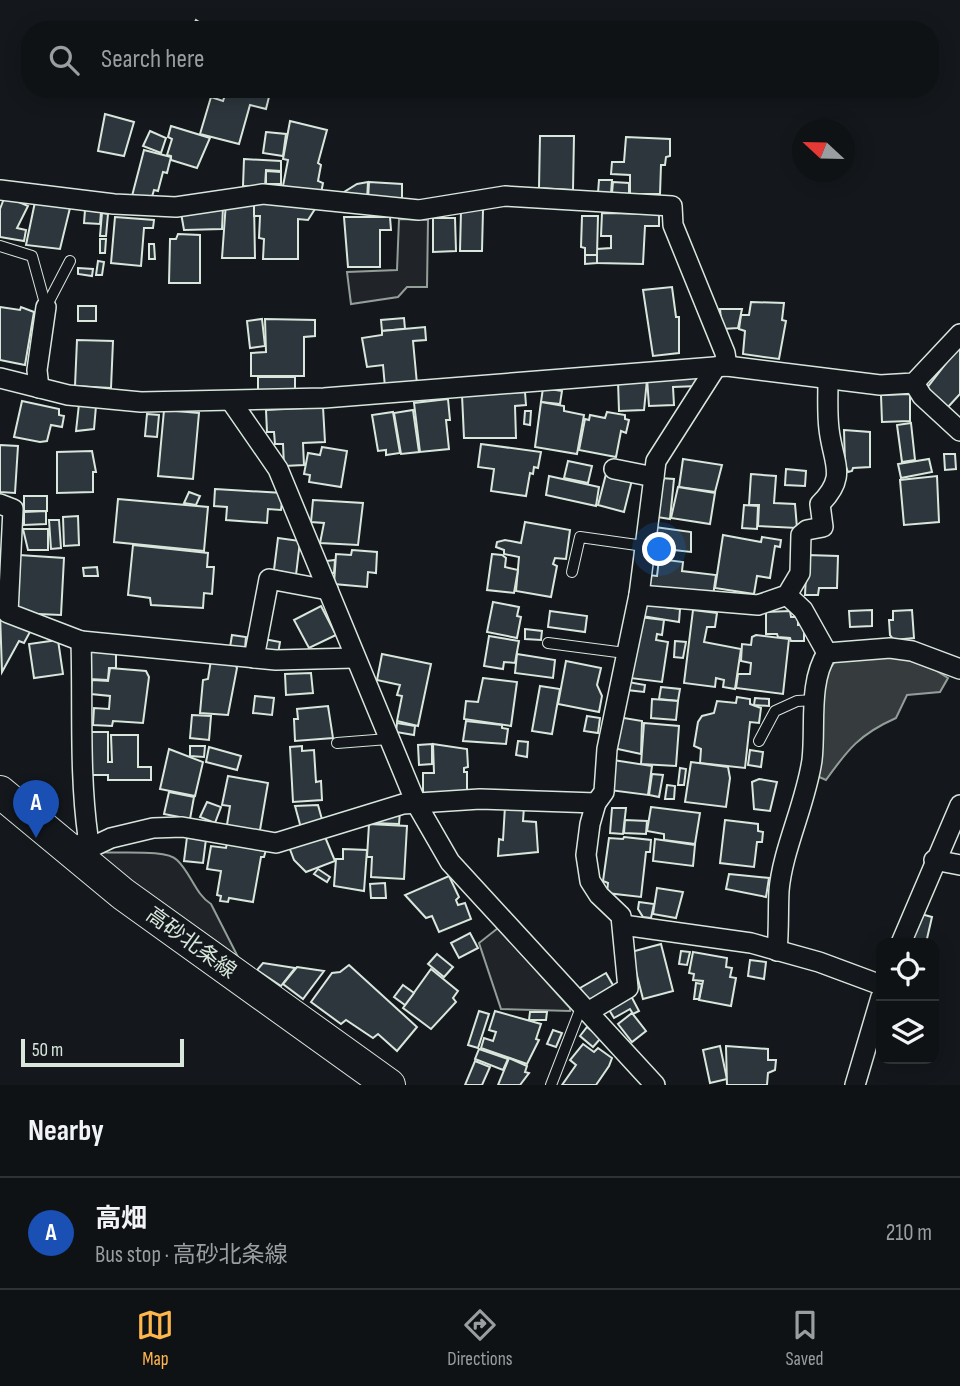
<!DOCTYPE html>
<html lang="en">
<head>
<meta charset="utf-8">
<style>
	:root { --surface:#0f1215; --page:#181b1e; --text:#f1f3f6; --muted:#9b9ea0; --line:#2f3234; --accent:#ffb74d }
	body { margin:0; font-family:"Sofia Sans Condensed","Noto Sans JP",sans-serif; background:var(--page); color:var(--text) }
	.controls { position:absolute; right:21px; bottom:21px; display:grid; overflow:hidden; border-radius:14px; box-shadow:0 4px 18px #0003 }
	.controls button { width:63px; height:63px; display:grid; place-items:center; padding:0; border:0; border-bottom:2px solid var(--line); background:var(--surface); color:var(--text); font:35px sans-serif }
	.compass { position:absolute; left:792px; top:119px; width:63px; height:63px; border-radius:50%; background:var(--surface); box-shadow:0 4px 18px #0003; rotate:292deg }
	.scale { position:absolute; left:21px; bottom:18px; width:163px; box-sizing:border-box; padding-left:7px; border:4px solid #d8e6dc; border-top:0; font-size:19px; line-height:24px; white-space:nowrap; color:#d8e6dc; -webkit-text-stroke:5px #14181c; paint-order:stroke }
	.you { position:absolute; left:660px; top:550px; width:24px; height:24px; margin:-18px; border:5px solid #fff; border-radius:50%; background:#1a73e8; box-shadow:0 0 0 10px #1a73e833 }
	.badge { display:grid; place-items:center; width:46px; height:46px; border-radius:50%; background:var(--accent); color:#fff; font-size:23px; font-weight:700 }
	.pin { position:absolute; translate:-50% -58px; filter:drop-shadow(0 2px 4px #0008) }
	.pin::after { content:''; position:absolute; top:37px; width:24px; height:21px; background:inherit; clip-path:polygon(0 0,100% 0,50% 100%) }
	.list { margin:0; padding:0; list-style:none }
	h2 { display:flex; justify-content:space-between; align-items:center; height:91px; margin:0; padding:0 28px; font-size:30px }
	h2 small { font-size:23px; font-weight:400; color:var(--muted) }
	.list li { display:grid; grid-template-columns:46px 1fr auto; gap:21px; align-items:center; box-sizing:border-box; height:112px; padding:0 28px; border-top:2px solid var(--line) }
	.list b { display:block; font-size:26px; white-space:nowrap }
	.list p { margin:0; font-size:23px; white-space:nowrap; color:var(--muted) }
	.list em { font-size:23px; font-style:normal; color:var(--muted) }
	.icon { flex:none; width:38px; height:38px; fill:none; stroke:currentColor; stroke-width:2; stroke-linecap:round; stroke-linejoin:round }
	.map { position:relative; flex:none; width:960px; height:1085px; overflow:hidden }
	.search { position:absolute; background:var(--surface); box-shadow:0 4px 18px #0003; left:21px; right:21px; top:21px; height:77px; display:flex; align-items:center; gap:18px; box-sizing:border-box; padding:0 24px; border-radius:28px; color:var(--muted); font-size:26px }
	.sheet { height:203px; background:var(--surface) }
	nav { display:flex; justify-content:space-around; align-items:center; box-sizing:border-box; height:98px; border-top:2px solid var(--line); background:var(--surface); font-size:19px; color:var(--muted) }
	nav a { display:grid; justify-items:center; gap:4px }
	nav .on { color:var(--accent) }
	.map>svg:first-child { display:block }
	.green { fill:#202428; stroke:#939e99; stroke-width:2 }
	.water { fill:#363b3e; stroke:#939e99; stroke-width:2 }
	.building { fill:#2c363c; stroke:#d8e6dc; stroke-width:2 }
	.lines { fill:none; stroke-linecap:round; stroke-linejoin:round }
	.service-casing { stroke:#d8e6dc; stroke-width:12 }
	.minor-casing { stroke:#d8e6dc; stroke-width:22 }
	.primary-casing { stroke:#d8e6dc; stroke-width:34 }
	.service { stroke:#14181c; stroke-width:10 }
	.minor { stroke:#14181c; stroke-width:19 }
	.primary { stroke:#14181c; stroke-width:32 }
	.labels { text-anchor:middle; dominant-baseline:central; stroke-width:5; stroke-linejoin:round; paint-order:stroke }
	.street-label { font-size:21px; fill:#d8e6dc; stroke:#14181c }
</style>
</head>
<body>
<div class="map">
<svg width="960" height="1085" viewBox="0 0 960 1085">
	<rect width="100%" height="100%" fill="#14181c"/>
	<g class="green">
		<polygon points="399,219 428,220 427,287 407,287 398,297 351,304 347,272 397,270"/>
		<path d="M101,852C119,854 166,849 177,860C191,873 195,894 211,904L238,957L96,856Z"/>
		<polygon points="498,928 570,1008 570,1011 501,1009 479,943"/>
	</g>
	<path class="water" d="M900,657L935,670L948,678L940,692L907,695L896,718C860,734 848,749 826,780L817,776L825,676L836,660Z"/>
	<g class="building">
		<polygon points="196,20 212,30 191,30"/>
		<polygon points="227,89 270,93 266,109 250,105 239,144 200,134 211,97 223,101"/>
		<polygon points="105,114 134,122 124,156 98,151"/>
		<polygon points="290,121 327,130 318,163 321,165 318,181 323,183 321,193 283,186 288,160 283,159"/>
		<polygon points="171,126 210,138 197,168 171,160 171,156 167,155 172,139 168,137"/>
		<polygon points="150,131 166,138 161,153 143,146"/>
		<polygon points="266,132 286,134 283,156 263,153"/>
		<polygon points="540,136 574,136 573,190 539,188"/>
		<polygon points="626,137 670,139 670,156 666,157 665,165 661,165 660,194 630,194 630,175 611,174 612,162 624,162"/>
		<polygon points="144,150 171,157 167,173 163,172 158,191 154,190 151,200 132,196"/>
		<polygon points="244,159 281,161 281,171 266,170 265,187 243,186"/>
		<polygon points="266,171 281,172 281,184 266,184"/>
		<polygon points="599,180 612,180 611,194 598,193"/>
		<polygon points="368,182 367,200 336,197 357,184"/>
		<polygon points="369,182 402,184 402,201 368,200"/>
		<polygon points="613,182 629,183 629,194 612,193"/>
		<polygon points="5,196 28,206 17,228 26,230 24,241 0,237 0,209"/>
		<polygon points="35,202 70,208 60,249 26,245"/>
		<polygon points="226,202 254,203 255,258 222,258"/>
		<polygon points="275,202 315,209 308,220 298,219 298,259 263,259 264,239 259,238 260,216 254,216 254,203"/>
		<polygon points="223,207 222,229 184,230 181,213"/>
		<polygon points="85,210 101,212 100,224 84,223"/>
		<polygon points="461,210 483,210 482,251 460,251"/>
		<polygon points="102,213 108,214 106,236 100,236"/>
		<polygon points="602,213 659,214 659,226 645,226 643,264 597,263 597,249 611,248 611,236 601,236"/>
		<polygon points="582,216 598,216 597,255 585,255 585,248 581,247"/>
		<polygon points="115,217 154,220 153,228 144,228 141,266 111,263"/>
		<polygon points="344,217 390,217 391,230 380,230 380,267 348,267"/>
		<polygon points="433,218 455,218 456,251 433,252"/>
		<polygon points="178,234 200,235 200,283 169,283 170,239 176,239"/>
		<polygon points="100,239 106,239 105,253 100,253"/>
		<polygon points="149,244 154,244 155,259 149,259"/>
		<polygon points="585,255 597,255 597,263 585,264"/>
		<polygon points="98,261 104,262 102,275 96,275"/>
		<polygon points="78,268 93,269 92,276 78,274"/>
		<polygon points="672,287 676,317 679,317 679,353 653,356 643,290"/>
		<polygon points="751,302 784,303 782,320 786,321 779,359 743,354 745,331 739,329 741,315 749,315"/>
		<rect x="78" y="306" width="18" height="15"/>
		<polygon points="0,307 20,310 21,307 34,312 25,365 0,360"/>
		<polygon points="720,309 742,309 738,328 722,329"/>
		<polygon points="404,318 405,329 382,331 381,320"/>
		<polygon points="262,319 265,346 250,348 247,321"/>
		<polygon points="265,319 315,320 315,336 304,337 304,376 251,376 251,353 266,352"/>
		<polygon points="425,327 426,340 413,341 417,384 385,387 383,365 367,367 362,338 382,335 382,331"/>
		<polygon points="77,340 113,341 111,388 75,386"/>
		<polygon points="960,345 960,394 948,407 927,388"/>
		<polygon points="697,376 698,386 673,387 674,405 649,406 647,378"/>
		<rect x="258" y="377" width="37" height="15"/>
		<polygon points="647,380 644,410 619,411 618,381"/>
		<polygon points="543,388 562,391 560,404 541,402"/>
		<polygon points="525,392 526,405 515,406 516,438 464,438 462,395"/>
		<polygon points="910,394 910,421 882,422 881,395"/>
		<polygon points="448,399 450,420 446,420 449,449 420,452 414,403"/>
		<polygon points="22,401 59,409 59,415 64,416 62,427 51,425 47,441 40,442 14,437"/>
		<polygon points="541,402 564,406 564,411 584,415 577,454 535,447"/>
		<polygon points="79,404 96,406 94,429 76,431"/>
		<polygon points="323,407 325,442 303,443 304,465 284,466 283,444 275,444 274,432 267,432 266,410"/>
		<polygon points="164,410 199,413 193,479 158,476"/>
		<polygon points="413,410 419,452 401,454 394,413"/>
		<polygon points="525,411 531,411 530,425 524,424"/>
		<polygon points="393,412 400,453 386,455 386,450 378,451 372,415"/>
		<polygon points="607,412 625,415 625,419 629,420 626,433 621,431 616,457 579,450 585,419 589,420 590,415 605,418"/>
		<polygon points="147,414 159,415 157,437 145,436"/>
		<polygon points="911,423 915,460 902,462 897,425"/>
		<polygon points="844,430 870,432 870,467 853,468 852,471 848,472 845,464"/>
		<polygon points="481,444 541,452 538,468 534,467 533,474 530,473 526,496 491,491 494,469 478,467"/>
		<polygon points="0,445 18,446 15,493 0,492"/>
		<polygon points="322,447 347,451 341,487 309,482 310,475 304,474 308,453 320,455"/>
		<polygon points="92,451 96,472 93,472 93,492 57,493 57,452"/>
		<polygon points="944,454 955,454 956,469 945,470"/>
		<polygon points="683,459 722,465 715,492 679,487"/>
		<polygon points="929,459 932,472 901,478 898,464"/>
		<polygon points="568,461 592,466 588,483 564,478"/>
		<polygon points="786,469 806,471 805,486 785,485"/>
		<polygon points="606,474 632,480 624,512 598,505"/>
		<polygon points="751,474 776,476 774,503 795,504 797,528 758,526 759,505 749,505"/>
		<polygon points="549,476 599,487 596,506 546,495"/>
		<polygon points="937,476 939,522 904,525 900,480"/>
		<polygon points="660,478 674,479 670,519 657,517"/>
		<polygon points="678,487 715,493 710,524 671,518"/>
		<polygon points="215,489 283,493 281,510 268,509 267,523 226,520 227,507 214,506"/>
		<polygon points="189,492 200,496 196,505 184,503"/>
		<rect x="24" y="496" width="23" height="15"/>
		<polygon points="118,499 208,507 204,551 114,542"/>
		<polygon points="313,500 363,503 358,545 320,543 324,523 311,522"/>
		<polygon points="744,505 758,506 757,529 742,528"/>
		<polygon points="46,511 46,524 24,525 24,512"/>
		<polygon points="78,516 79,545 64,546 63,517"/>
		<polygon points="49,520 59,520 61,548 51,549"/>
		<polygon points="525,522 570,530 566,559 555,558 553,564 557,566 551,597 516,591 519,557 504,554 504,550 496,547 497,542 505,540 521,543"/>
		<polygon points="655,527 691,532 691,552 665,549 666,539 653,537"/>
		<polygon points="23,529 48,529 48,550 28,550"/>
		<polygon points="723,535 761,542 762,537 781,540 780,547 775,546 770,578 757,576 754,594 715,588"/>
		<polygon points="278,538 300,541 296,575 274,570"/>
		<polygon points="133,545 208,553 207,567 214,567 212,594 204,593 203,608 151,605 150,598 128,595"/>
		<polygon points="352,550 377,552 376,573 368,572 367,587 334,584 336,554 351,555"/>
		<polygon points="492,554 502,555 506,558 505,567 518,570 514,593 487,590"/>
		<polygon points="19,555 64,558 61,615 15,613"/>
		<polygon points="807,555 838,556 837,588 819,588 818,595 805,595"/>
		<polygon points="659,559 683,562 682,571 716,575 713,596 647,586 649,575 657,576"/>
		<polygon points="335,560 334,573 331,573 326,561"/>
		<polygon points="97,567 98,576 84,576 83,568"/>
		<polygon points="493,602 519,607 517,616 521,617 517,638 487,632"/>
		<polygon points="643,604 680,609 679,622 642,616"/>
		<polygon points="321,606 336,635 309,648 294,620"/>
		<polygon points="693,610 717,613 715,627 707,627 704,642 741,649 735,689 723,687 724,680 716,678 715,687 684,683"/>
		<polygon points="872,610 872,626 850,627 849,611"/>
		<polygon points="912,610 914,638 894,640 890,635 889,620 893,620 893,611"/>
		<polygon points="550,611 587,616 585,632 548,627"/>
		<polygon points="790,611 791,617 798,617 798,625 804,625 804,641 791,641 790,638 778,637 777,634 766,634 766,612"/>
		<polygon points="0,613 31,630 24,643 19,641 2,672"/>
		<polygon points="639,617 664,620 662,635 657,634 656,640 668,642 662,682 630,678"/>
		<polygon points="525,629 542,631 541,640 525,639"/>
		<polygon points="232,635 246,637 245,648 230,647"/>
		<polygon points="756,635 789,639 783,694 736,688 738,674 750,674 751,663 741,661 742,644 751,645 752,637"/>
		<polygon points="489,636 519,641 515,663 504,662 503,669 484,666"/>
		<polygon points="264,639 280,642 278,654 262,652"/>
		<polygon points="58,640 63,674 34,678 29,644"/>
		<polygon points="675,641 686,642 683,658 674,657"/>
		<polygon points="90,650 116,651 116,668 109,668 108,680 89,679"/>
		<polygon points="382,654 431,664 418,726 397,721 402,696 397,695 400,685 377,680"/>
		<polygon points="517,654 555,660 553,678 515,673"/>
		<polygon points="211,660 233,662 237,668 228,715 200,713 203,680 208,679"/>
		<polygon points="566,661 601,668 597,685 602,696 599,712 558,704"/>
		<polygon points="110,668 146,671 149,677 143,723 113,721 112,726 93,725 94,708 109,709 110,696 91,694 92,680 108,681"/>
		<polygon points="311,673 313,693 286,695 285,674"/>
		<polygon points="483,678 517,682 511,726 464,719 466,701 478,702"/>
		<polygon points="628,682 645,685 644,692 627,690"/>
		<polygon points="540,686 560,689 552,734 532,731"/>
		<polygon points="661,687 680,689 678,701 659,699"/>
		<polygon points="255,696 274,698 272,715 253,713"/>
		<polygon points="737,697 750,699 750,704 761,708 759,723 750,722 745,768 700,763 701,749 694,746 698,722 702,716 714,713 717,701 736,703"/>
		<polygon points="755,698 769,699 769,706 754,705"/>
		<polygon points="652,699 678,701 676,720 651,718"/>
		<polygon points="328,706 333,738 295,741 294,719 298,719 297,709"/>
		<polygon points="192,715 211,716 209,740 190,738"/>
		<polygon points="587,716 600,718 598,733 584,731"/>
		<polygon points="618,717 642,721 641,754 613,748"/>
		<polygon points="466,721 502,725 502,728 508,729 506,744 463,741"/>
		<polygon points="397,723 415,726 414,735 396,732"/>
		<polygon points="644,723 679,726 676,766 641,764"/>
		<polygon points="89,732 108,732 108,762 112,762 111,735 138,735 138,767 151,767 151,780 108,780 108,775 90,775"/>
		<polygon points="518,741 528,742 527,757 516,755"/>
		<polygon points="432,744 432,764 419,765 418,745"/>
		<polygon points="433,744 467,749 468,767 464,768 464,772 467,772 467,791 423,793 423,773 434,773"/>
		<polygon points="190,746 205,746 204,757 190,756"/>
		<polygon points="302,746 302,751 314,750 316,782 321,781 322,800 293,802 290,747"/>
		<polygon points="209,747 241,756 237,770 206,762"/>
		<polygon points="169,749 203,762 195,796 160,789"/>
		<polygon points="750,750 763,752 761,767 748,765"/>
		<polygon points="613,760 652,766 648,795 609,790"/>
		<polygon points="691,762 728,767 730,778 726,807 685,802"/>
		<polygon points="680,768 686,769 684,785 678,785"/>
		<polygon points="652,774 663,775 659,797 649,795"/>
		<polygon points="228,776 268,783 259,836 226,831 230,806 222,805"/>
		<polygon points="759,779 777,782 770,811 754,809 752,782"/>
		<polygon points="667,785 675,786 674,799 665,799"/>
		<polygon points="169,792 194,797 190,819 164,814"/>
		<polygon points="207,802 221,807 215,823 200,817"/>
		<polygon points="318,805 323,823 301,828 295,806"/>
		<polygon points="505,806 524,807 523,821 536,822 538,852 498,856 499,839 503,840"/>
		<polygon points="651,807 700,813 695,844 664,840 664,834 647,831"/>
		<polygon points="612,808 626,808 623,834 610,833"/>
		<polygon points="400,811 399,824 372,823"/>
		<polygon points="625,820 647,821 646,834 624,833"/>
		<polygon points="725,820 758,824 758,831 763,832 762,842 757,842 754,867 720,863"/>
		<polygon points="369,824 407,826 404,879 371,877 372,857 367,857"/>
		<polygon points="323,832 335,861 306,872 294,860 288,844"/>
		<polygon points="187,837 206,839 203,863 184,861"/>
		<polygon points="624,837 651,840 650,852 646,852 641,897 607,893 608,883 603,881 609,838 623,839"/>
		<polygon points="228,839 267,846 264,857 261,857 253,902 229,898 228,902 220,901 221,896 217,895 221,871 207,869 211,846 226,848"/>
		<polygon points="655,839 695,845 693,866 653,861"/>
		<polygon points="343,849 367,850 364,891 334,886 336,859 343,859"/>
		<polygon points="318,869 330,877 327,882 314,874"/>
		<polygon points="729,874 769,878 766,897 726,889"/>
		<polygon points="449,876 459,897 456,900 458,905 465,903 471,919 439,932 432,916 426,918 405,895"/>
		<polygon points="385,883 386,898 371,898 370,884"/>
		<polygon points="657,888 683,892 676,918 653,914"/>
		<polygon points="639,902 654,904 651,918 643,917 638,909"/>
		<polygon points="921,914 932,917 926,943 911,943"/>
		<polygon points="470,933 478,948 459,958 451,943"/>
		<polygon points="661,944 673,991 643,999 631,952"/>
		<polygon points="681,951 690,952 687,965 679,964"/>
		<polygon points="693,952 727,958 726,967 732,968 730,977 736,978 731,1006 699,1000 703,981 693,980 694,974 689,973"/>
		<polygon points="437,954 453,967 444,977 428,964"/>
		<polygon points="750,960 766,962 764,979 748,976"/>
		<polygon points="263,963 295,968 281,986 257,970"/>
		<polygon points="349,965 417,1027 397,1051 378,1034 373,1038 346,1020 341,1024 311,1002 332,973 340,972"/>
		<polygon points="297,967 324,971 303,999 283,984"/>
		<polygon points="431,969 458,991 453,998 456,1002 431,1029 403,1008"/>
		<polygon points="606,973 614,987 589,1002 580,988"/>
		<polygon points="696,983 702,984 699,999 694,999"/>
		<polygon points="403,985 414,993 405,1005 394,997"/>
		<polygon points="630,994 639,1011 633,1014 630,1009 614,1018 608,1008"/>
		<polygon points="479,1011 489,1014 478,1048 468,1045"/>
		<polygon points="495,1011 541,1024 536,1039 539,1040 527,1064 481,1048 484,1038 493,1041 496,1032 489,1030"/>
		<polygon points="530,1012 547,1012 546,1020 529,1020"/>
		<polygon points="632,1013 646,1031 632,1042 618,1024"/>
		<polygon points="587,1027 601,1038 593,1047 580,1036"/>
		<polygon points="553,1030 562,1033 556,1047 547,1044"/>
		<polygon points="583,1044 594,1052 598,1048 612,1058 609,1066 596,1085 562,1085 576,1065 570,1060"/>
		<polygon points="720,1046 727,1079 710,1083 703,1050"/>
		<polygon points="726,1046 768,1049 768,1060 776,1060 775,1070 768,1073 767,1085 727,1085"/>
		<polygon points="479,1049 508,1059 503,1070 475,1059"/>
		<polygon points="509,1058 527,1066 525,1072 529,1073 520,1085 498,1085"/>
		<polygon points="475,1061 490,1067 482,1085 465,1085"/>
	</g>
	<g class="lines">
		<g class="service-casing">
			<g id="service">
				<polyline points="0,246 32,256 46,307"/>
				<polyline points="46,307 70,261"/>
				<polyline points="572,572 580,537 644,546"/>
				<polyline points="548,643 625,653"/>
				<polyline points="759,741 775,711 797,701 815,700"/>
				<polyline points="337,743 388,739"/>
				<polyline points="551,1085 582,1005"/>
			</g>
		</g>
		<g class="minor-casing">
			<g id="minor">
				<polyline points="0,190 114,204 176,207 263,194 419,210 505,196 672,206 673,225 725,353 727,366"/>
				<polyline points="0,378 68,395 141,402 324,398 727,366 880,385 914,383 960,334"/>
				<polyline points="914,383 922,396 960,431"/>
				<polyline points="39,388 37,370 46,307"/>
				<polyline points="231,401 278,469 416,803 450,862 655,1085"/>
				<polyline points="614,469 654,477"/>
				<polyline points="0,504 13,509 8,613 81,641"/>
				<path d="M639,595L758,605L787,595L800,573L801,535L807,530L823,527L820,504C848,476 833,464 829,429C827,413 828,396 828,380"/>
				<polyline points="787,595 803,610 827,653"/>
				<polyline points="254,658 269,579 328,590"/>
				<path d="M75,854L88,837C79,772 83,707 81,641L276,660L354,658"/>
				<polyline points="75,855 111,838 153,828 182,827 276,843 403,804 480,799 596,803"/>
				<polyline points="934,860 960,865"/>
				<polyline points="623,925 751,943 819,962 881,985"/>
				<polyline points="901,943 960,805"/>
				<path d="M777,951C779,931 778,911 779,891C782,851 806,803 812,760C816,726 808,683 827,653L890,648L912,651L960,669"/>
				<polyline points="588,1012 628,988 621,916 599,895 590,881 586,855 590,824 596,803 604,792 607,749 639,595 656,461 716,367"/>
				<polyline points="855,1085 881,997"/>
			</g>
		</g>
		<g class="primary-casing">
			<polyline id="primary" points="0,792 123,894 389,1085"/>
		</g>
		<use href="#service" class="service"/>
		<use href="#minor" class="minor"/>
		<use href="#primary" class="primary"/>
	</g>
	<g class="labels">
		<g class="street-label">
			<text transform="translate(191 943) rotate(36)">高砂北条線</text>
		</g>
	</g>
</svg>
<div class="controls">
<button><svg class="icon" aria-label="locate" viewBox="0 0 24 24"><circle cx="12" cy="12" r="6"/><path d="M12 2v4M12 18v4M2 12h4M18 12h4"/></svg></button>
<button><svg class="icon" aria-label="layers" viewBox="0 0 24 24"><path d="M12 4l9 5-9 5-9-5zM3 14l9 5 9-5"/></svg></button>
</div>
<svg class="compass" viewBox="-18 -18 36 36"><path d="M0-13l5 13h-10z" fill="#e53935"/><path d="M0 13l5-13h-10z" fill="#9b9ea0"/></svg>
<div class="scale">50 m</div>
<div class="you"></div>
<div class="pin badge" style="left:36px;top:838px;background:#1a4fb4">A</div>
<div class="search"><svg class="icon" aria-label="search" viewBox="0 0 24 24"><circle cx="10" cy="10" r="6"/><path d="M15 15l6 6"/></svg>Search here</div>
</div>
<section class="sheet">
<h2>Nearby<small></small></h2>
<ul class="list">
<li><span class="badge" style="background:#1a4fb4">A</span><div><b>高畑</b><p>Bus stop · 高砂北条線</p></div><em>210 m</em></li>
</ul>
</section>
<nav>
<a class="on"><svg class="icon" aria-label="map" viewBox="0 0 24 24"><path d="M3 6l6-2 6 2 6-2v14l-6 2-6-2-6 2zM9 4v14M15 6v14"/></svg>Map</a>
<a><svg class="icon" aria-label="directions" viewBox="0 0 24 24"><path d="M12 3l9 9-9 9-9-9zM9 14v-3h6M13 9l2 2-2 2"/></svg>Directions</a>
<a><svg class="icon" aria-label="saved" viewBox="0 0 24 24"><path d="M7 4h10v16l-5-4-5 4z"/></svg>Saved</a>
</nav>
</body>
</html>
